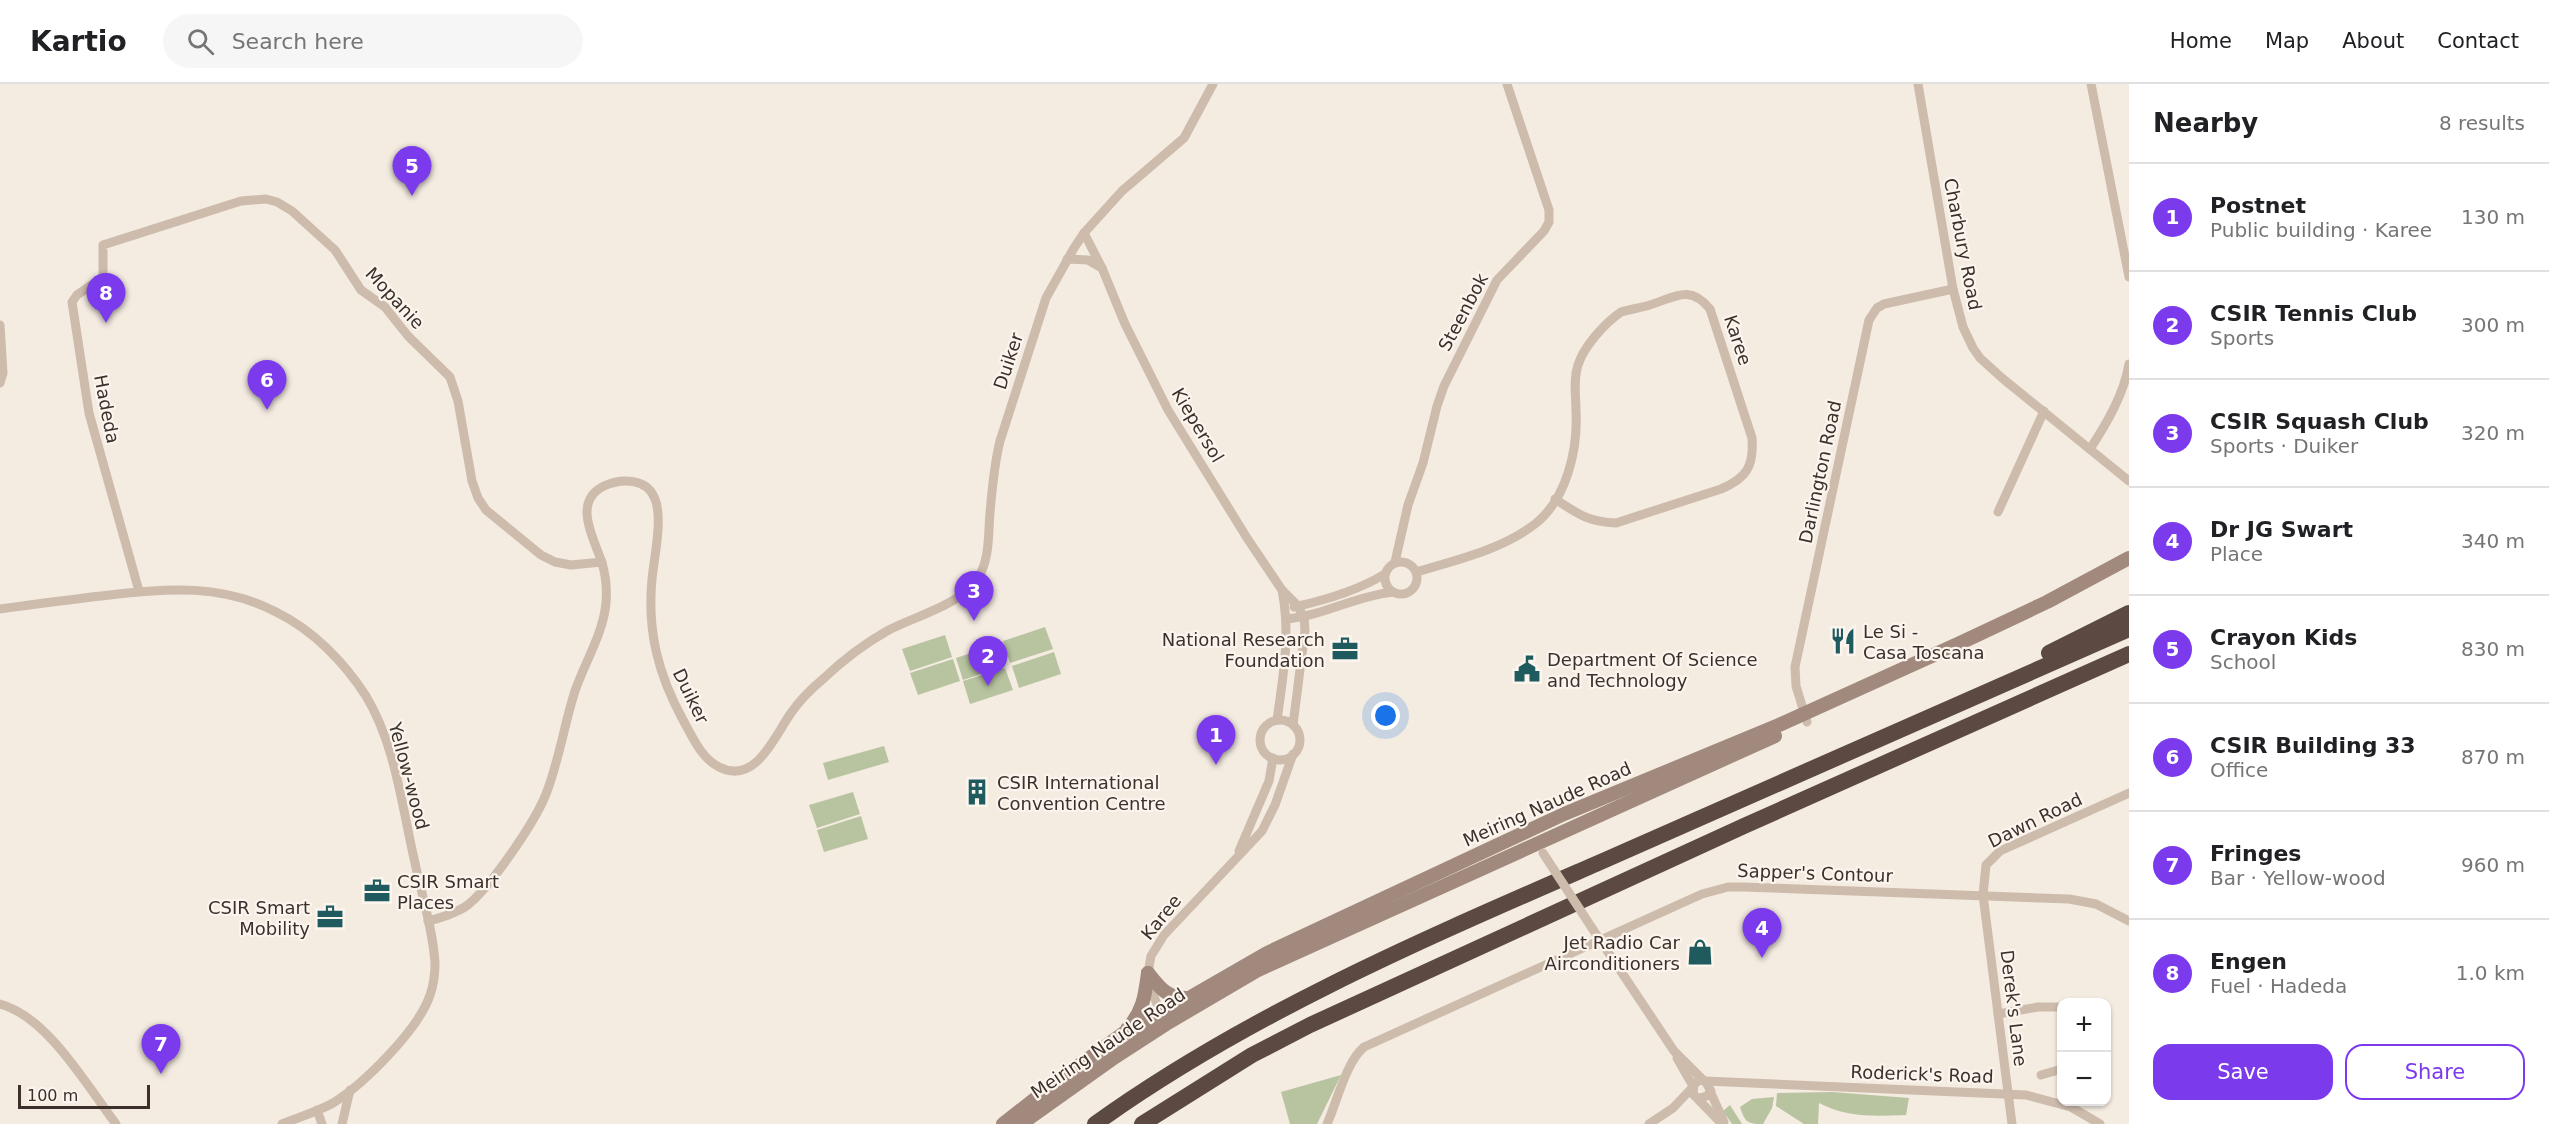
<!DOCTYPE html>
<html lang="en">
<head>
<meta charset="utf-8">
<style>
	:root { --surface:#fff; --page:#f6f6f6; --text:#202124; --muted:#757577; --line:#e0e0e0; --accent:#7c3aed }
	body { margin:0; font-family:"DejaVu Sans",sans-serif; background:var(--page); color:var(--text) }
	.controls { position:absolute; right:18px; bottom:18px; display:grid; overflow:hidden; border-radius:12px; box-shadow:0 2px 4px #0004 }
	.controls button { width:54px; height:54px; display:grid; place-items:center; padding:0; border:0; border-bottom:2px solid var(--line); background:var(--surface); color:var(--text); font:30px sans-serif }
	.scale { position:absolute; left:18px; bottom:15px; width:132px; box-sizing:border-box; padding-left:6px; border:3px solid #3b302b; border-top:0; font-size:16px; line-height:21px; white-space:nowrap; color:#3b302b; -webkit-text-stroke:4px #fbf5ee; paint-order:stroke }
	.you { position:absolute; left:1386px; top:632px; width:21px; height:21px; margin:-15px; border:4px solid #fff; border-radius:50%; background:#1a73e8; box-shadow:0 0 0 9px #1a73e833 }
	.badge { display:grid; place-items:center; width:39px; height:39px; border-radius:50%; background:var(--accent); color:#fff; font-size:20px; font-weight:700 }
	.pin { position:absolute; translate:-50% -50px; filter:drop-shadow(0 2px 3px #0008) }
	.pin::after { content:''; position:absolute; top:32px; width:21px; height:18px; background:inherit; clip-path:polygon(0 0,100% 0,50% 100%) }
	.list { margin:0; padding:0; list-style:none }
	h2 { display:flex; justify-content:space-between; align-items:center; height:78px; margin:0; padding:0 24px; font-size:26px }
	h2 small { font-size:20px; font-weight:400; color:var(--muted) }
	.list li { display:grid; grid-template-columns:39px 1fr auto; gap:18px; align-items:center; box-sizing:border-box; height:108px; padding:0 24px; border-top:2px solid var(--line) }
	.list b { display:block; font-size:22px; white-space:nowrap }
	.list p { margin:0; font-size:20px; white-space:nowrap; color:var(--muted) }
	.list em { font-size:20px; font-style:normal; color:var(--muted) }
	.actions { display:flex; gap:12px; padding:18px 24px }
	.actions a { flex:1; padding:14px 0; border:2px solid var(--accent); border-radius:18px; text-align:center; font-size:21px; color:var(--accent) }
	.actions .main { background:var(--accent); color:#fff }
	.icon { flex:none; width:33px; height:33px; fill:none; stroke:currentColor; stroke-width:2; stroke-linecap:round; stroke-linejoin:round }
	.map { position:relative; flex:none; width:2129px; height:1040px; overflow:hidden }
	header { display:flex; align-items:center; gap:36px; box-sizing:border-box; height:84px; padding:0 30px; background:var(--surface); border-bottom:2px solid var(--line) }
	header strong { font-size:28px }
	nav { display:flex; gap:33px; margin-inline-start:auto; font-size:21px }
	.search { width:420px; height:54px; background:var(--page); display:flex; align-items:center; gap:15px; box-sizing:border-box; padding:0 21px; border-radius:33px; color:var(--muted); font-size:22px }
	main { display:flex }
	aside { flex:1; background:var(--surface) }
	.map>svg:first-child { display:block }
	.green { fill:#b8c4a0 }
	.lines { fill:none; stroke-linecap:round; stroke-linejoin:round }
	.street { stroke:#cdbbac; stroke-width:9 }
	.secondary { stroke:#a18a7d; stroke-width:14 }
	.highway { stroke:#5c4a42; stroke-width:16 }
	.street-bridge { stroke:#cdbbac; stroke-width:9 }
	.labels { text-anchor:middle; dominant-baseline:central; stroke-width:4.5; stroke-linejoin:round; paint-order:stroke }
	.street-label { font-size:18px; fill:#3b302b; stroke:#fbf5ee }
	.poi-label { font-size:18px; fill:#3b302b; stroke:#fbf5ee; text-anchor:start }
</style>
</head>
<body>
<header>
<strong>Kartio</strong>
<div class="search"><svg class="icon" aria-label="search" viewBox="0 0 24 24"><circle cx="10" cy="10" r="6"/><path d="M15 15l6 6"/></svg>Search here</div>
<nav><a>Home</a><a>Map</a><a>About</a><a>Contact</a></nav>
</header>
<main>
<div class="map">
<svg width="2129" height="1040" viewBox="0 0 2129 1040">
	<rect width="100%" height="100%" fill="#f4ebe1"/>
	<g class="green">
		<polygon points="1045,543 1053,565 1010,579 1003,557"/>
		<polygon points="945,551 952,573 910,587 902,565"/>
		<polygon points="998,560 1005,582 963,596 956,574"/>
		<polygon points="1054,568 1061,590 1019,604 1012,582"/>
		<polygon points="953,575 960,597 918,611 910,589"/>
		<polygon points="1005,584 1013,606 970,620 963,597"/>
		<polygon points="884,662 889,678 828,696 823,679"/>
		<polygon points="853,708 860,730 817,744 809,721"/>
		<polygon points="861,732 868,755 824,768 817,746"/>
		<polygon points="1341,991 1317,1040 1290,1040 1281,1008"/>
		<path d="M1832,1008L1909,1014L1906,1031C1875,1032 1848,1034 1819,1019L1818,1040H1804L1776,1022L1777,1009Z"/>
		<path d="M1774,1013L1772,1024L1763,1040C1747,1040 1745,1038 1740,1023L1752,1015Z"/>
		<polygon points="1730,1021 1742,1040 1732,1040 1723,1027"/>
	</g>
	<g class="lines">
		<g class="street">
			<polyline points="1918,0 1953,205 1963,243 1973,264 1980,274 2002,294 2129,397"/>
			<polyline points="2091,0 2129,193"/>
			<polyline points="1084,149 1102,184 1125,240 1168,326 1247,454 1282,506 1298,522 1304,534 1305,546 1293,641"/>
			<polyline points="1067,175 1088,176 1102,184"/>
			<polyline points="0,241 3,289 0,299"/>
			<path d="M2090,365C2107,339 2124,310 2129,280"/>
			<polyline points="1998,428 2044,327"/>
			<circle cx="1401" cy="494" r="16"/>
			<polyline points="1395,478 1408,421 1423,379 1437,322 1444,302 1497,196 1544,147 1549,138 1549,126 1507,0"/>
			<path d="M1416,488C1457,476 1501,466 1535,440C1567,415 1578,365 1576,327C1576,312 1573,296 1578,281C1584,262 1605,239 1621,228C1631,225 1640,224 1650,221C1675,213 1690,200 1710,225L1752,354C1754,382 1747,394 1721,405L1616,439C1588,438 1578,430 1555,415"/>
			<polyline points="139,507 89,329 72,218 77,211 103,193 103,161 241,117 266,115 277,118 292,127 335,166 361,206 385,223 408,252 450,293 458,317 472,397 478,414 486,426 541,471 555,478 571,481 602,478"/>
			<path d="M1294,523C1326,516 1357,507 1385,490"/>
			<path d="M0,525C37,520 73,515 110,511C168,504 223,500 276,528C313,546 344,578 366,612C396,662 402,724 415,779C422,812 433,846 435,879C435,890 434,900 430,911C419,945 364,1000 333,1019C317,1028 299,1033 282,1040"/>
			<path d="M1286,535C1323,532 1355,512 1393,508"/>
			<path d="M1277,636C1283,593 1291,549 1282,506"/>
			<circle cx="1280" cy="656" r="20"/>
			<polyline points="1807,638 1796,602 1795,583 1869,236 1877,224 1884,220 1953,205"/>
			<polyline points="1239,767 1269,697 1273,674"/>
			<path d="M428,837C441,834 453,830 465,823C489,806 535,738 546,710C559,677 564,641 575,607C585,578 603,550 606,519C607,506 606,492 602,479C595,456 571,418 604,402C622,394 647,394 655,415C663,435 654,474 652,495C647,547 658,590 683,636C692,652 701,674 719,683C756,702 775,651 791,629C800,616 811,605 823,595C842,577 864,560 887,547C913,533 963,520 978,494C990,475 988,451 990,429C992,405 994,381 1000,357L1046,214L1074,164L1084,149L1122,107L1184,54L1213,0"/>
			<polyline points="1592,844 1674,967 1703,996"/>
			<path d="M0,920C47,932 87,1002 116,1040"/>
			<polyline points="1998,930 2038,923 2062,923"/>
			<polyline points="1163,934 1154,913 1148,889 1151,872 1164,851 1262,747 1275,721 1293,670"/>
			<polyline points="1677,974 1693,1002"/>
			<polyline points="2041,991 2062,985"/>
			<polyline points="1705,997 2026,1011 2071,1023 2100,1040"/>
			<polyline points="1710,1007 1724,1038"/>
			<polyline points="1699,1014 1707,1012 1711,1007 1705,997 1700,996 1694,1000 1693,1010 1722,1040"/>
			<polyline points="317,1026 322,1040"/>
			<polyline points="342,1040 350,1006"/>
			<path d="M1327,1040C1337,1018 1346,978 1364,963L1702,810L1728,803H1743L2069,815L2096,820L2129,837"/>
			<polyline points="1649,1040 1673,1024 1692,1004"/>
			<polyline points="2012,1040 1983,811 1986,781 2000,767 2129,709"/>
		</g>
		<g class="secondary">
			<path d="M1148,889C1160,904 1167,914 1187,914"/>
			<path d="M1127,945C1143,928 1145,912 1148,889"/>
			<polyline points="1003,1040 1059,996 1124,949 1130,948 1267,869 1564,730 1779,641 1958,560 2047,518 2129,474"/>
			<polyline points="1021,1040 1115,973 1166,940 1258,886 1775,652"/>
		</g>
		<g class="highway">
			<polyline points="2049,569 2129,529"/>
			<path d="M1095,1040C1248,930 1424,855 1596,780C1773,701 1951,623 2129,545"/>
			<polyline points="1142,1040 1252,971 1310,941 1744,742 2129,570"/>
		</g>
		<polyline class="street-bridge" points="1543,769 1592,844"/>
	</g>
	<defs>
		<g id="restaurant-bare" transform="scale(2.07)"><path d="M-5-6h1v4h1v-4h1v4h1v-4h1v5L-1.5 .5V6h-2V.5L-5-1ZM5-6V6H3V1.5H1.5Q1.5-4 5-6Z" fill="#1f5a5e" stroke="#fbf5ee" stroke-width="2.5" paint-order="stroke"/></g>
		<g id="office-bare" transform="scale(2.07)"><path d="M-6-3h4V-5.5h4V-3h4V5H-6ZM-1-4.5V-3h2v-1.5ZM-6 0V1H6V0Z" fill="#1f5a5e" stroke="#fbf5ee" stroke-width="2.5" paint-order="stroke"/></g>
		<g id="civic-bare" transform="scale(2.07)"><path d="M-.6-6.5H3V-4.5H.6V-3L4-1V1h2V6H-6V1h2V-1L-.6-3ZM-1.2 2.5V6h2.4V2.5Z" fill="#1f5a5e" stroke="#fbf5ee" stroke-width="2.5" paint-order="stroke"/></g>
		<g id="building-bare" transform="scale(2.07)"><path d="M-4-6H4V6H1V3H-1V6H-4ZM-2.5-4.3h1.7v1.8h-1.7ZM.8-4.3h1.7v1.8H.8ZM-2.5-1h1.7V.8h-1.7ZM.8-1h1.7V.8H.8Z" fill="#1f5a5e" stroke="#fbf5ee" stroke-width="2.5" paint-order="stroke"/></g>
		<g id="shop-bare" transform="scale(2.07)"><path d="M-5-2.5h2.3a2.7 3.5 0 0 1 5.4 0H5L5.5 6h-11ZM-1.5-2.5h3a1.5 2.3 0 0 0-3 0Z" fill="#1f5a5e" stroke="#fbf5ee" stroke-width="2.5" paint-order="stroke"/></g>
	</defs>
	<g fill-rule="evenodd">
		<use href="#restaurant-bare" x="1843" y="557"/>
		<use href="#office-bare" x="1345" y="565"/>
		<use href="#civic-bare" x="1527" y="585"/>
		<use href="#building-bare" x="977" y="708"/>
		<use href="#office-bare" x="377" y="807"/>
		<use href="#office-bare" x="330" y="833"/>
		<use href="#shop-bare" x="1700" y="868"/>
	</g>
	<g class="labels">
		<g class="street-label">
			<text transform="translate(1963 160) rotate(79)">Charbury Road</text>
			<text transform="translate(395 214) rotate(47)">Mopanie</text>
			<text transform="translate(1463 228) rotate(-62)">Steenbok</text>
			<text transform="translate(1738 256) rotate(72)">Karee</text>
			<text transform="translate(1008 277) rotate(-72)">Duiker</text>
			<text transform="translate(107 325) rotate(79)">Hadeda</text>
			<text transform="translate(1198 341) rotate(59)">Kiepersol</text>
			<text transform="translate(1820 388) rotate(-78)">Darlington Road</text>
			<text transform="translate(691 612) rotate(64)">Duiker</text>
			<text transform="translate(409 692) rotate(75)">Yellow-wood</text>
			<text transform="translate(1547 720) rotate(-24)">Meiring Naude Road</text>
			<text transform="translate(2035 736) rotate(-26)">Dawn Road</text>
			<text transform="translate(1815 789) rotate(2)">Sapper's Contour</text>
			<text transform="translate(1161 833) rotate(-51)">Karee</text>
			<text transform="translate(2014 924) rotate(83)">Derek's Lane</text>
			<text transform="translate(1108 959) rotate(-34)">Meiring Naude Road</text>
			<text transform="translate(1922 990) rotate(2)">Roderick's Road</text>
		</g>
		<g class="poi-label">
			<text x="1863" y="547">Le Si -<tspan x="1863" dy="21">Casa Toscana</tspan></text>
			<text x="1325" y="555" text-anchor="end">National Research<tspan x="1325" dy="21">Foundation</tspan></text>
			<text x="1547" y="575">Department Of Science<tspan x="1547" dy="21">and Technology</tspan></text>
			<text x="997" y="698">CSIR International<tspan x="997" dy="21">Convention Centre</tspan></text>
			<text x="397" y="797">CSIR Smart<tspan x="397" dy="21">Places</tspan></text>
			<text x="310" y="823" text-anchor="end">CSIR Smart<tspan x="310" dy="21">Mobility</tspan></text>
			<text x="1680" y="858" text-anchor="end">Jet Radio Car<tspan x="1680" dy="21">Airconditioners</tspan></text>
		</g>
	</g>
</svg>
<div class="controls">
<button>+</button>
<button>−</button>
</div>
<div class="scale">100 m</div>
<div class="you"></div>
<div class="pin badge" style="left:1216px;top:681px">1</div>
<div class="pin badge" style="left:988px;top:602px">2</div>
<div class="pin badge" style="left:974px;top:537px">3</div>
<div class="pin badge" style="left:1762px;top:874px">4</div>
<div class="pin badge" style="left:412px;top:112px">5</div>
<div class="pin badge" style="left:267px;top:326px">6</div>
<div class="pin badge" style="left:161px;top:990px">7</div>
<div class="pin badge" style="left:106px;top:239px">8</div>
</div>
<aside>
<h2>Nearby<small>8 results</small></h2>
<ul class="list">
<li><span class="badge">1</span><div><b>Postnet</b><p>Public building · Karee</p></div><em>130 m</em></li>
<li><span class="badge">2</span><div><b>CSIR Tennis Club</b><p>Sports</p></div><em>300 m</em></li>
<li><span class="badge">3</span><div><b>CSIR Squash Club</b><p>Sports · Duiker</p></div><em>320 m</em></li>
<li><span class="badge">4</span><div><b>Dr JG Swart</b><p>Place</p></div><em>340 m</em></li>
<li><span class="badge">5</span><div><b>Crayon Kids</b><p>School</p></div><em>830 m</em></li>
<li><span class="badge">6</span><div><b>CSIR Building 33</b><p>Office</p></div><em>870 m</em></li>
<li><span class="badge">7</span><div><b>Fringes</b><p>Bar · Yellow-wood</p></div><em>960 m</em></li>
<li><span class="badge">8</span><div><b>Engen</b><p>Fuel · Hadeda</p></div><em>1.0 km</em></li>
</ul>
<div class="actions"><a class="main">Save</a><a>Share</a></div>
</aside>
</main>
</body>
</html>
